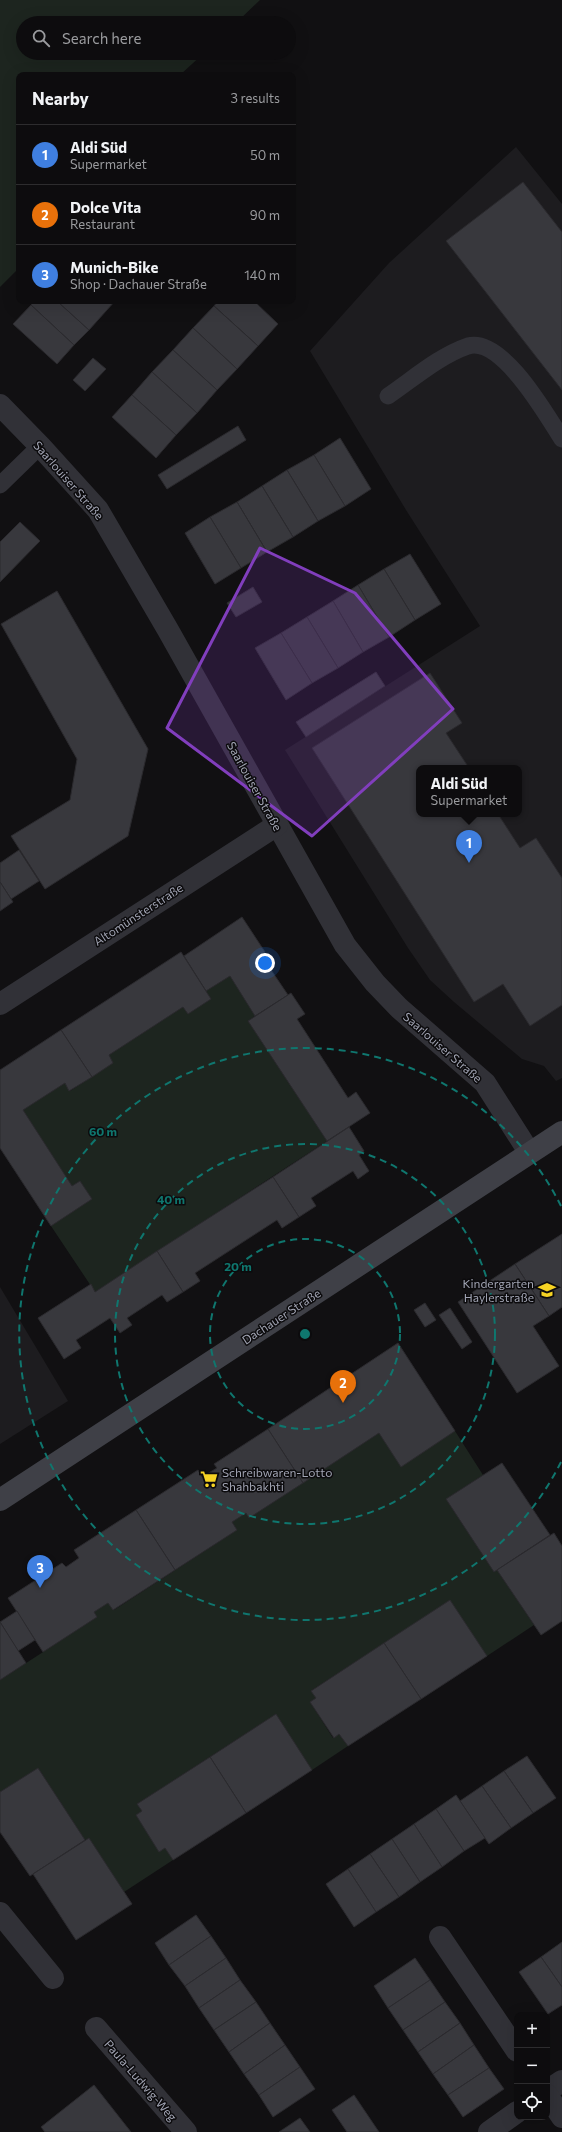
<!DOCTYPE html>
<html lang="en">
<head>
<meta charset="utf-8">
<style>
	:root { --surface:#0d0c0e; --page:#1b1a1c; --text:#f1f3f6; --muted:#9a9b9e; --line:#2d2c2e; --accent:#f6d324 }
	body { margin:0; font-family:Commissioner,sans-serif; background:var(--page); color:var(--text) }
	.controls { position:absolute; right:12px; bottom:12px; display:grid; overflow:hidden; border-radius:8px; box-shadow:0 4px 16px #0002 }
	.controls button { width:36px; height:36px; display:grid; place-items:center; padding:0; border:0; border-bottom:1px solid var(--line); background:var(--surface); color:var(--text); font:20px sans-serif }
	.you { position:absolute; left:265px; top:963px; width:14px; height:14px; margin:-10px; border:3px solid #fff; border-radius:50%; background:#1a73e8; box-shadow:0 0 0 6px #1a73e833 }
	.badge { display:grid; place-items:center; width:26px; height:26px; border-radius:50%; background:var(--accent); color:#fff; font-size:13px; font-weight:700 }
	.pin { position:absolute; translate:-50% -33px; filter:drop-shadow(0 1px 2px #0008) }
	.pin::after { content:''; position:absolute; top:21px; width:14px; height:12px; background:inherit; clip-path:polygon(0 0,100% 0,50% 100%) }
	.popup { position:absolute; left:416px; top:765px; width:106px; height:52px; box-sizing:border-box; display:grid; place-content:center; border-radius:8px; background:var(--surface); filter:drop-shadow(0 1px 3px #0005); font-size:13px; white-space:nowrap; color:var(--muted) }
	.popup b { font-size:15px; color:var(--text) }
	.popup::after { content:''; position:absolute; left:50%; top:100%; margin-left:-8px; border:8px solid transparent; border-top-color:var(--surface) }
	.list { margin:0; padding:0; list-style:none }
	h2 { display:flex; justify-content:space-between; align-items:center; height:52px; margin:0; padding:0 16px; font-size:17px }
	h2 small { font-size:13px; font-weight:400; color:var(--muted) }
	.list li { display:grid; grid-template-columns:26px 1fr auto; gap:12px; align-items:center; box-sizing:border-box; height:60px; padding:0 16px; border-top:1px solid var(--line) }
	.list b { display:block; font-size:15px; white-space:nowrap }
	.list p { margin:0; font-size:13px; white-space:nowrap; color:var(--muted) }
	.list em { font-size:13px; font-style:normal; color:var(--muted) }
	.icon { flex:none; width:22px; height:22px; fill:none; stroke:currentColor; stroke-width:2; stroke-linecap:round; stroke-linejoin:round }
	.map { position:relative; flex:none; width:562px; height:2132px; overflow:hidden }
	.search { position:absolute; background:var(--surface); box-shadow:0 4px 16px #0002; left:16px; top:16px; width:280px; height:44px; display:flex; align-items:center; gap:10px; box-sizing:border-box; padding:0 14px; border-radius:22px; color:var(--muted); font-size:15px }
	.panel { position:absolute; background:var(--surface); box-shadow:0 4px 16px #0002; left:16px; top:72px; width:280px; height:232px; border-radius:8px }
	.map>svg:first-child { display:block }
	.built { fill:#1d1c1f; fill-rule:evenodd }
	.green { fill:#1d251f }
	.building { fill:#38383d; stroke:#2b2a2e }
	.lines { fill:none; stroke-linecap:round; stroke-linejoin:round }
	.service { stroke:#313137; stroke-width:17 }
	.minor { stroke:#313137; stroke-width:22 }
	.secondary { stroke:#3f4047; stroke-width:22 }
	.marked { fill:#813ebd; fill-opacity:0.2; stroke:#813ebd; stroke-width:3; stroke-linejoin:round }
	.ring { fill:none; stroke:#0f766e; stroke-width:2; stroke-dasharray:7 5 }
	.labels { text-anchor:middle; dominant-baseline:central; stroke-width:3; stroke-linejoin:round; paint-order:stroke }
	.street-label { font-size:12px; fill:#a1a4b3; stroke:#0c0b0d }
	.poi-label { font-size:12px; fill:#a1a4b3; stroke:#0c0b0d; text-anchor:end }
	.centre { fill:#0f766e; stroke:#0c0b0d; stroke-width:2 }
	.ring-label { font-size:12px; text-anchor:middle; font-weight:bold; fill:#0f766e; stroke:#0c0b0d; stroke-width:3; stroke-linejoin:round; paint-order:stroke }
</style>
</head>
<body>
<div class="map">
<svg width="562" height="2132" viewBox="0 0 562 2132">
	<rect width="100%" height="100%" fill="#111012"/>
	<g class="built">
		<path d="M516,147L562,204V1078L556,1081L544,1066L522,1059L454,1002L430,980L408,948L285,750L480,626L406,510L310,351L389,263ZM419,768H519V814H419Z"/>
		<polygon points="0,1287 68,1401 0,1444"/>
	</g>
	<g class="green">
		<polygon points="0,0 260,0 236,23 23,23 23,53 204,53 180,75 19,75 19,268 0,287"/>
		<polygon points="230,976 255,1016 248,1021 327,1141 95,1292 51,1226 92,1199 80,1181 72,1186 23,1110 65,1083 70,1091 113,1063 109,1055 183,1007 188,1014 211,999 206,991"/>
		<polygon points="455,1431 483,1475 446,1499 494,1572 497,1570 534,1625 487,1656 449,1601 312,1690 316,1698 310,1702 333,1738 339,1734 348,1746 312,1770 276,1714 137,1804 142,1811 136,1815 159,1851 165,1848 173,1860 124,1892 89,1838 85,1840 38,1768 0,1792 0,1680 97,1617 94,1612 108,1603 114,1610 237,1530 232,1522 246,1513 249,1518 379,1433 401,1466"/>
	</g>
	<g class="building">
		<polygon points="523,182 562,232 562,390 446,241"/>
		<polygon points="35,301 57,301 89,330 74,345 31,305"/>
		<polygon points="57,301 115,301 89,330"/>
		<polygon points="218,301 254,301 278,324 258,346 214,306"/>
		<polygon points="31,305 74,345 57,364 13,324"/>
		<polygon points="214,306 258,346 237,369 193,328"/>
		<polygon points="193,328 237,369 217,390 173,350"/>
		<polygon points="173,350 217,390 197,413 152,372"/>
		<polygon points="93,358 106,369 85,391 73,380"/>
		<polygon points="152,372 197,413 176,435 132,395"/>
		<polygon points="132,395 176,435 156,458 112,417"/>
		<polygon points="238,426 246,440 167,489 158,475"/>
		<polygon points="340,438 371,489 345,506 314,455"/>
		<polygon points="314,455 345,506 318,521 287,470"/>
		<polygon points="287,470 318,521 293,537 262,486"/>
		<polygon points="262,486 293,537 267,552 237,502"/>
		<polygon points="237,502 267,552 241,568 210,517"/>
		<polygon points="210,517 241,568 215,584 185,533"/>
		<polygon points="20,522 40,541 0,582 0,542"/>
		<polygon points="410,554 441,604 415,620 384,569"/>
		<polygon points="384,569 415,620 389,637 358,585"/>
		<polygon points="358,585 389,637 363,652 333,601"/>
		<polygon points="253,587 262,602 236,617 227,603"/>
		<polygon points="57,591 148,749 128,836 45,889 11,836 70,800 77,759 1,624"/>
		<polygon points="333,601 363,652 338,668 307,617"/>
		<polygon points="307,617 338,668 312,683 281,633"/>
		<polygon points="281,633 312,683 286,700 255,648"/>
		<polygon points="376,672 385,686 306,737 296,722"/>
		<polygon points="430,673 462,723 446,733 469,768 419,768 419,814 498,814 520,848 536,838 562,878 562,1005 530,1026 503,984 474,1002 312,748"/>
		<polygon points="19,850 39,881 11,899 0,882 0,863"/>
		<polygon points="0,882 13,902 0,911"/>
		<polygon points="242,917 265,952 261,955 288,995 255,1016 230,976 206,991 184,956"/>
		<polygon points="181,952 211,999 188,1014 183,1007 109,1055 113,1063 92,1077 61,1030"/>
		<polygon points="291,993 305,1014 297,1019 348,1098 356,1092 370,1113 327,1141 248,1021"/>
		<polygon points="61,1030 92,1077 69,1091 65,1083 23,1110 72,1186 80,1181 92,1199 51,1226 0,1148 0,1070"/>
		<polygon points="349,1127 364,1151 359,1155 369,1171 358,1179 353,1171 311,1198 316,1206 299,1217 273,1177"/>
		<polygon points="273,1177 299,1217 282,1228 277,1220 195,1273 200,1281 183,1292 157,1251"/>
		<polygon points="562,1234 562,1307 549,1316 515,1264"/>
		<polygon points="157,1251 183,1292 167,1302 162,1295 127,1318 132,1325 120,1333 110,1318 76,1340 81,1348 64,1359 38,1318 91,1284 95,1292"/>
		<polygon points="515,1264 549,1316 533,1326 559,1366 517,1393 458,1302"/>
		<polygon points="425,1303 436,1320 425,1327 414,1310"/>
		<polygon points="450,1308 472,1342 462,1349 439,1315"/>
		<polygon points="398,1343 455,1431 401,1467 379,1433 303,1483 268,1429"/>
		<polygon points="268,1429 303,1483 249,1518 246,1513 232,1522 237,1530 175,1570 136,1510 198,1470 202,1477 217,1468 214,1464"/>
		<polygon points="502,1463 550,1535 494,1572 446,1499"/>
		<polygon points="136,1510 175,1570 113,1610 108,1603 94,1612 97,1617 43,1652 8,1598 62,1563 66,1567 79,1558 74,1550"/>
		<polygon points="554,1533 562,1546 562,1621 541,1635 497,1570"/>
		<polygon points="450,1600 487,1656 421,1699 384,1643"/>
		<polygon points="17,1611 35,1640 18,1651 0,1622"/>
		<polygon points="0,1622 26,1663 0,1680"/>
		<polygon points="384,1643 421,1699 348,1746 339,1734 334,1738 310,1702 316,1698 311,1691"/>
		<polygon points="276,1714 312,1770 246,1813 210,1757"/>
		<polygon points="527,1756 556,1798 533,1813 504,1771"/>
		<polygon points="210,1757 246,1813 173,1860 165,1848 159,1852 136,1815 142,1811 137,1804"/>
		<polygon points="38,1768 85,1840 30,1876 0,1832 0,1792"/>
		<polygon points="504,1771 533,1813 511,1828 482,1786"/>
		<polygon points="482,1786 511,1828 489,1844 460,1801"/>
		<polygon points="456,1795 485,1838 464,1851 436,1809"/>
		<polygon points="436,1809 464,1851 442,1867 414,1824"/>
		<polygon points="414,1824 442,1867 420,1882 392,1839"/>
		<polygon points="89,1838 132,1904 76,1940 33,1874"/>
		<polygon points="392,1839 420,1882 399,1897 370,1854"/>
		<polygon points="370,1854 399,1897 376,1912 348,1869"/>
		<polygon points="348,1869 376,1912 354,1927 326,1884"/>
		<polygon points="196,1915 211,1936 169,1965 155,1943"/>
		<polygon points="211,1936 226,1958 185,1986 169,1965"/>
		<polygon points="562,1942 562,1987 541,1957"/>
		<polygon points="541,1957 562,1987 562,2005 548,2014 519,1972"/>
		<polygon points="226,1958 240,1980 199,2008 185,1986"/>
		<polygon points="415,1958 430,1980 388,2008 374,1986"/>
		<polygon points="240,1980 256,2002 214,2030 199,2008"/>
		<polygon points="430,1980 445,2002 403,2030 388,2008"/>
		<polygon points="256,2002 270,2023 229,2052 214,2030"/>
		<polygon points="445,2002 460,2023 418,2052 403,2030"/>
		<polygon points="270,2023 285,2045 244,2074 229,2052"/>
		<polygon points="460,2023 474,2045 433,2074 418,2052"/>
		<polygon points="285,2045 300,2067 259,2095 244,2074"/>
		<polygon points="474,2045 489,2068 448,2095 433,2074"/>
		<polygon points="300,2067 315,2089 273,2117 259,2095"/>
		<polygon points="489,2068 504,2089 463,2117 448,2095"/>
		<polygon points="94,2085 131,2132 45,2132 41,2127"/>
		<polygon points="354,2095 379,2132 347,2132 332,2110"/>
		<polygon points="300,2118 310,2132 279,2132"/>
	</g>
	<g class="lines">
		<g class="service">
			<path d="M388,396C413,379 439,356 468,346C502,336 547,416 562,439"/>
			<polyline points="0,485 40,446"/>
		</g>
		<g class="minor">
			<polyline points="0,405 40,446 98,510 168,630 345,945 375,983 399,1008 485,1083 529,1152"/>
			<polyline points="0,1004 277,825"/>
			<polyline points="0,1913 53,1978"/>
			<polyline points="440,1937 517,2051"/>
			<polyline points="96,2028 186,2132"/>
			<polyline points="547,2091 562,2081"/>
			<polyline points="547,2095 562,2117"/>
			<polyline points="489,2132 517,2112"/>
		</g>
		<polyline class="secondary" points="0,1500 562,1132"/>
	</g>
	<path class="marked" d="M260,548L355,593L453,709L312,836L167,728Z"/>
	<g class="ring">
		<circle cx="305" cy="1334" r="95"/>
		<circle cx="305" cy="1334" r="190"/>
		<path d="M561 1462A286 286 0 1 1 561 1206"/>
	</g>
	<defs>
		<g id="school-bare" transform="scale(1.38)"><path d="M0-5L7-2L0 1L-7-2ZM-4 1L0 2.5L4 1V4Q0 6-4 4Z" fill="#f6d324" stroke="#0c0b0d" stroke-width="2.5" paint-order="stroke"/></g>
		<g id="supermarket-bare" transform="scale(1.38)"><path d="M-6-5.5h2.5l.6 2H6L4.5 2H-2.5L-4.4-4H-6ZM-1.5 3.2a1.3 1.3 0 1 0 .1 0ZM3 3.2a1.3 1.3 0 1 0 .1 0Z" fill="#f6d324" stroke="#0c0b0d" stroke-width="2.5" paint-order="stroke"/></g>
	</defs>
	<g fill-rule="evenodd">
		<use href="#school-bare" x="547" y="1290"/>
		<use href="#supermarket-bare" x="209" y="1479"/>
	</g>
	<g class="labels">
		<g class="street-label">
			<text transform="translate(69 480) rotate(49)">Saarlouiser Straße</text>
			<text transform="translate(255 786) rotate(61)">Saarlouiser Straße</text>
			<text transform="translate(138 914) rotate(-33)">Altomünsterstraße</text>
			<text transform="translate(443 1047) rotate(41)">Saarlouiser Straße</text>
			<text transform="translate(281 1316) rotate(-33)">Dachauer Straße</text>
			<text transform="translate(141 2080) rotate(49)">Paula-Ludwig-Weg</text>
		</g>
		<g class="poi-label">
			<text x="534" y="1283">Kindergarten<tspan x="534" dy="14">Haylerstraße</tspan></text>
			<text x="222" y="1472" text-anchor="start">Schreibwaren-Lotto<tspan x="222" dy="14">Shahbakhti</tspan></text>
		</g>
	</g>
	<circle cx="305" cy="1334" r="6" class="centre"/>
	<g class="ring-label">
		<text x="103" y="1136">60 m</text>
		<text x="171" y="1204">40 m</text>
		<text x="238" y="1271">20 m</text>
	</g>
</svg>
<div class="controls">
<button>+</button>
<button>−</button>
<button><svg class="icon" aria-label="locate" viewBox="0 0 24 24"><circle cx="12" cy="12" r="6"/><path d="M12 2v4M12 18v4M2 12h4M18 12h4"/></svg></button>
</div>
<div class="you"></div>
<div class="pin badge" style="left:469px;top:863px;background:#3f7fe0">1</div>
<div class="popup"><b>Aldi Süd</b>Supermarket</div>
<div class="pin badge" style="left:343px;top:1403px;background:#e8710a">2</div>
<div class="pin badge" style="left:40px;top:1588px;background:#3f7fe0">3</div>
<div class="search"><svg class="icon" aria-label="search" viewBox="0 0 24 24"><circle cx="10" cy="10" r="6"/><path d="M15 15l6 6"/></svg>Search here</div>
<section class="panel">
<h2>Nearby<small>3 results</small></h2>
<ul class="list">
<li><span class="badge" style="background:#3f7fe0">1</span><div><b>Aldi Süd</b><p>Supermarket</p></div><em>50 m</em></li>
<li><span class="badge" style="background:#e8710a">2</span><div><b>Dolce Vita</b><p>Restaurant</p></div><em>90 m</em></li>
<li><span class="badge" style="background:#3f7fe0">3</span><div><b>Munich-Bike</b><p>Shop · Dachauer Straße</p></div><em>140 m</em></li>
</ul>
</section>
</div>
</body>
</html>
